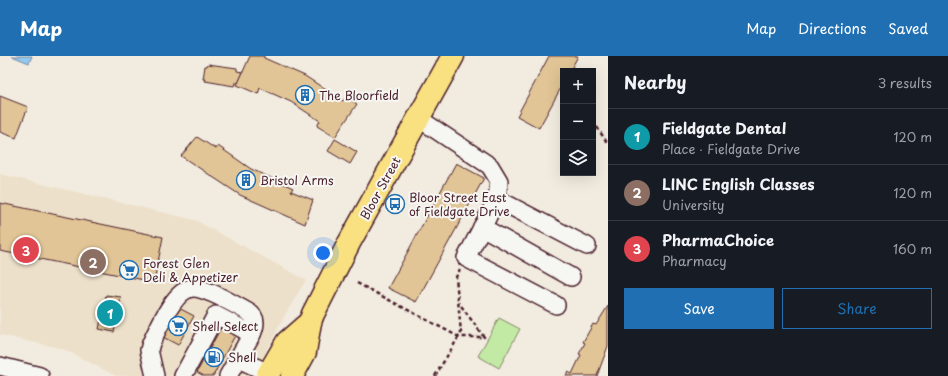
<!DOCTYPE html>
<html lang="en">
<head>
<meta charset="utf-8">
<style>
	:root { --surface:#171b24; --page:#242831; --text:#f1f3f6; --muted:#9ea1a6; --line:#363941; --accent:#1f6fb2 }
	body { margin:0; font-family:"Playpen Sans",sans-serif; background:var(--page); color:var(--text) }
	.controls { position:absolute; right:12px; top:12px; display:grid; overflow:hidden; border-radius:0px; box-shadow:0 4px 16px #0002 }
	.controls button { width:36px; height:36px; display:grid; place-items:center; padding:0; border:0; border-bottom:1px solid var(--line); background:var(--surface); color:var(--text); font:20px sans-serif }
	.you { position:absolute; left:323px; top:197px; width:14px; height:14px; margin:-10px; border:3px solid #fff; border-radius:50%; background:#1a73e8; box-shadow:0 0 0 6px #1a73e833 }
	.badge { display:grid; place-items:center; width:26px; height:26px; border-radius:50%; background:var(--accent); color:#fff; font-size:13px; font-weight:700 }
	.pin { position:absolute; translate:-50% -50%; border:2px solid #fff; box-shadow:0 1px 4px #0006 }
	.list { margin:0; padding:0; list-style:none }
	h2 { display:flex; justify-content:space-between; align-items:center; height:52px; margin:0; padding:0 16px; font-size:17px }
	h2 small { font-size:13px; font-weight:400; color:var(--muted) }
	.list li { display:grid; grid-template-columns:26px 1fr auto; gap:12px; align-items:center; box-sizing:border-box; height:56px; padding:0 16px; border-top:1px solid var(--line) }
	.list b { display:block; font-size:15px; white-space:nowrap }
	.list p { margin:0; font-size:13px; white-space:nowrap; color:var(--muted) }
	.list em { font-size:13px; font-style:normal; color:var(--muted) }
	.actions { display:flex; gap:8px; padding:12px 16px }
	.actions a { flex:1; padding:9px 0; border:1px solid var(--accent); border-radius:0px; text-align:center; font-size:14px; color:var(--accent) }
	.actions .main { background:var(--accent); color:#fff }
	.icon { flex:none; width:22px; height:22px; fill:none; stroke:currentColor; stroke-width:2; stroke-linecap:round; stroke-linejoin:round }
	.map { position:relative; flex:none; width:608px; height:320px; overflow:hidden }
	header { display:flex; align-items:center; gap:24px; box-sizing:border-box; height:56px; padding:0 20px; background:var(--accent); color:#fff }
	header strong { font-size:19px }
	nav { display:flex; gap:22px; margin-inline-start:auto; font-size:14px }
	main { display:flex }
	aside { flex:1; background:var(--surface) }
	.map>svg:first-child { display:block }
	.built { fill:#ede0ca }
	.green { fill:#c2eaa5; stroke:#868468 }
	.water { fill:#92cbf1; stroke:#7586a2 }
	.building { fill:#e1c596; stroke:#4a1f2b }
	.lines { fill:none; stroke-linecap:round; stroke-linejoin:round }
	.minor-casing { stroke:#4a1f2b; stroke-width:20 }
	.major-casing { stroke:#4a1f2b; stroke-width:25 }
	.path { stroke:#4a1f2b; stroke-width:2.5; stroke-dasharray:4 3; stroke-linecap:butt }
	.minor { stroke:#f6f6f2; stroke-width:17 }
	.major { stroke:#f9e181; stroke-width:22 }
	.labels { text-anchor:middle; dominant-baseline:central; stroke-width:4; stroke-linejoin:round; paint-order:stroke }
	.poi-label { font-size:12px; fill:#4a1f2b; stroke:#f6f6f2; text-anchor:start }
	.street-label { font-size:12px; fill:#4a1f2b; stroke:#f6f6f2 }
</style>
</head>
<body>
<header>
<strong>Map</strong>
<nav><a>Map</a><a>Directions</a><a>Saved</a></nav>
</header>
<main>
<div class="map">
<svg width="608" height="320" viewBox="0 0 608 320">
	<rect width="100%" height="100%" fill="#f2ece0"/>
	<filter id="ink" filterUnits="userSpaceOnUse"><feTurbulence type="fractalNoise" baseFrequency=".025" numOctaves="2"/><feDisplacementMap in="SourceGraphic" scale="8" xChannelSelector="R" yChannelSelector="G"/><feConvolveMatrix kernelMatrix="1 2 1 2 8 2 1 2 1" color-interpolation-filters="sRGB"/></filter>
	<g filter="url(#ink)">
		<polygon class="built" points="0,118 195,164 306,224 285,259 253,320 116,320 63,293 0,279"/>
		<polygon class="green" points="499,262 520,273 499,312 478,300"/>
		<polygon class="water" points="12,0 32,0 29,7"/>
		<g class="building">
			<polygon points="250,0 264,0 264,2 305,20 343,45 346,41 357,48 335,81 317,70 320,65 291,46 260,32 258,38 237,29"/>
			<polygon points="549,0 578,0 570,15 563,15 563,28 539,72 517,60"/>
			<polygon points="208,8 237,12 237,15 243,16 238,27 235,27 234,30 205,25 206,23 203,23 205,10 207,10"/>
			<polygon points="0,40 28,51 16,82 0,76"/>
			<polygon points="197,81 216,93 218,90 251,113 293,132 291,135 313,144 305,168 240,139 181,100"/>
			<polygon points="335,83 357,96 350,108 328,95"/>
			<polygon points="456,107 484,122 416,246 388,232"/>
			<polygon points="0,147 163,181 154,226 0,195"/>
			<polygon points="106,239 121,241 114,276 99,273"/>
			<polygon points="608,250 608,290 597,320 566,320 568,316 572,318 581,299 579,298 585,287 583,286 593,268 596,269"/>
			<polygon points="177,251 194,260 178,289 161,280"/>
			<polygon points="224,266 238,274 213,320 204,320 197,316"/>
		</g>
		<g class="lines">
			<g class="minor-casing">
				<g id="minor">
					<polyline points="418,62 490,110 499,125 497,143 587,190"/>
					<polyline points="497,143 466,202 556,249"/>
					<polyline points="482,171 571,221"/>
					<polyline points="239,303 268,317"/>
					<polyline points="0,310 40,320"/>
					<path d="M155,320L149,294L151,287C158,273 174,234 192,232C206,231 235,249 248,256C257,261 256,269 252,278"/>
					<polyline points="183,320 216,259 252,278 228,320"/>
				</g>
			</g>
			<g class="major-casing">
				<g id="major">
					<polyline points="267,320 287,286 310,266"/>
					<polyline points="292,320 305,296 310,266 313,258 349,187 453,0"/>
				</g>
			</g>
			<g class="path">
				<polyline points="593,65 608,88"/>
				<polyline points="357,227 459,281 484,281 459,247"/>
				<polyline points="435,320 461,277 456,221 460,213"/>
			</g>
			<use href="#minor" class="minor"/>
			<use href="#major" class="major"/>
		</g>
	</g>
	<defs>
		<g id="building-ring" transform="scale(1)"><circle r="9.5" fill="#f6f6f2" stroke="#1f6fb2" stroke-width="1.5"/><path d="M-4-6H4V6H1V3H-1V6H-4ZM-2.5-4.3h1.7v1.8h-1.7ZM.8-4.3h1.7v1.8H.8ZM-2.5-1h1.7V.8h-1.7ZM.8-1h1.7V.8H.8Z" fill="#1f6fb2"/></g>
		<g id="bus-ring" transform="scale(1)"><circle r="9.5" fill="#f6f6f2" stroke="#1f6fb2" stroke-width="1.5"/><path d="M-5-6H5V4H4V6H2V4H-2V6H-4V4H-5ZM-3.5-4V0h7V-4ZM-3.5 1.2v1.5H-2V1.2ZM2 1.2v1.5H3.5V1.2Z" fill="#1f6fb2"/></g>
		<g id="supermarket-ring" transform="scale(1)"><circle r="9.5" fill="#f6f6f2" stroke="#1f6fb2" stroke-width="1.5"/><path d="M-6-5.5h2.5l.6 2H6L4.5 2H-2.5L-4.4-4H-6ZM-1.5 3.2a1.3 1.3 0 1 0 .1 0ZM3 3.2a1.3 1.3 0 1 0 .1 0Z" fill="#1f6fb2"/></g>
		<g id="fuel-ring" transform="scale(1)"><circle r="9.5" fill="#f6f6f2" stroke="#1f6fb2" stroke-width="1.5"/><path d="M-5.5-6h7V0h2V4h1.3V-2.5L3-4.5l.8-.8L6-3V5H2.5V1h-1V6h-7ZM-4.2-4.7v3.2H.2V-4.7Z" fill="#1f6fb2"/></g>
	</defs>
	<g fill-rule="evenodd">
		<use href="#building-ring" x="305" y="39"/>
		<use href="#building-ring" x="246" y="124"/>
		<use href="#bus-ring" x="395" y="148"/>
		<use href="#supermarket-ring" x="129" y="214"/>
		<use href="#supermarket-ring" x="178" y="270"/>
		<use href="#fuel-ring" x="214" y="301"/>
	</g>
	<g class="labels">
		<g class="poi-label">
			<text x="319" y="39">The Bloorfield</text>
			<text x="260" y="124">Bristol Arms</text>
			<text x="409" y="141">Bloor Street East<tspan x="409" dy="14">of Fieldgate Drive</tspan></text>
			<text x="143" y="207">Forest Glen<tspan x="143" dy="14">Deli &amp; Appetizer</tspan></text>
			<text x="192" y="270">Shell Select</text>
			<text x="228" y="301">Shell</text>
		</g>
		<g class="street-label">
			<text transform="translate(380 132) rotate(-61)">Bloor Street</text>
		</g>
	</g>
</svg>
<div class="controls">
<button>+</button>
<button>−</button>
<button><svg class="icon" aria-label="layers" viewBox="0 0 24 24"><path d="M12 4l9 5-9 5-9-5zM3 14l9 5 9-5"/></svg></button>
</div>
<div class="you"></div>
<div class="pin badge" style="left:110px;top:257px;background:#0f9aa8">1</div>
<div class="pin badge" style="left:93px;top:206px;background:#8d6e63">2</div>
<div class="pin badge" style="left:26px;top:194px;background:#e0444e">3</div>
</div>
<aside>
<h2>Nearby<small>3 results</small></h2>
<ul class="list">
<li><span class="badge" style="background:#0f9aa8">1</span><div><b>Fieldgate Dental</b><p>Place · Fieldgate Drive</p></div><em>120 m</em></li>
<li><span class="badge" style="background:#8d6e63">2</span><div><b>LINC English Classes</b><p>University</p></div><em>120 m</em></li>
<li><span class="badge" style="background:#e0444e">3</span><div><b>PharmaChoice</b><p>Pharmacy</p></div><em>160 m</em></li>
</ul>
<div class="actions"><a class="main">Save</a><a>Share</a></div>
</aside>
</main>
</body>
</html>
